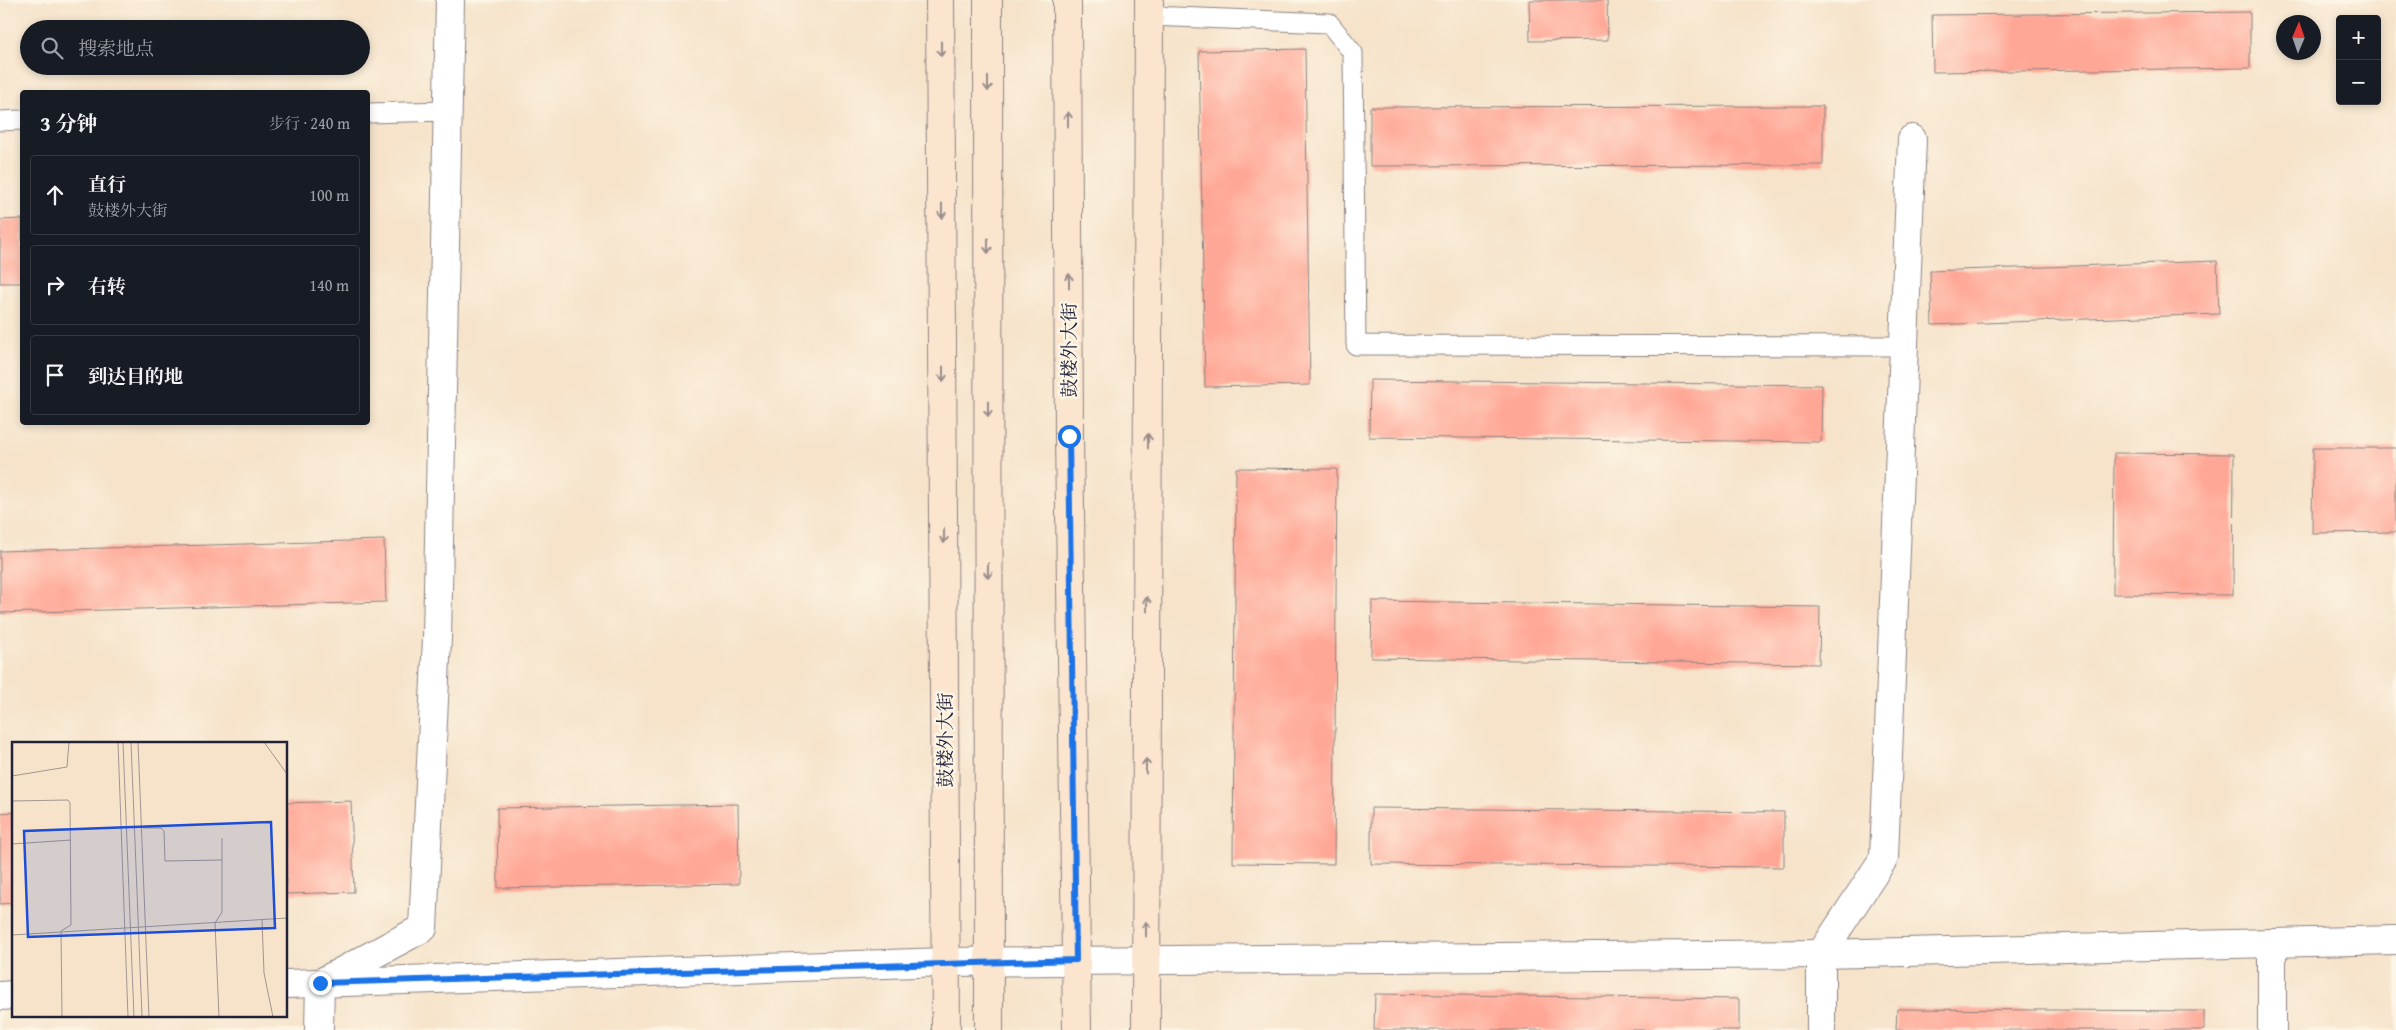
<!DOCTYPE html>
<html lang="zh">
<head>
<meta charset="utf-8">
<style>
	:root { --surface:#171b24; --page:#20242c; --text:#f1f3f6; --muted:#9ea1a6; --line:#363941 }
	body { margin:0; font-family:"Gentium Book Plus","Noto Serif SC",serif; background:var(--page); color:var(--text) }
	.controls { position:absolute; right:15px; top:15px; display:grid; overflow:hidden; border-radius:5px; box-shadow:0 2px 8px #0003 }
	.controls button { width:45px; height:45px; display:grid; place-items:center; padding:0; border:0; border-bottom:1px solid var(--line); background:var(--surface); color:var(--text); font:25px sans-serif }
	.compass { position:absolute; left:2276px; top:15px; width:45px; height:45px; border-radius:50%; background:var(--surface); box-shadow:0 2px 8px #0003; rotate:2deg }
	.stop { position:absolute; width:15px; height:15px; margin:-11px; border:4px solid #1a73e8; border-radius:50%; background:#fff }
	.stop.end { background:#1a73e8; border-color:#fff; box-shadow:0 1px 5px #0008 }
	.list { margin:0; padding:0; list-style:none }
	h2 { display:flex; justify-content:space-between; align-items:center; height:65px; margin:0; padding:0 20px; font-size:21px }
	h2 small { font-size:16px; font-weight:400; color:var(--muted) }
	.list li { display:grid; grid-template-columns:32px 1fr auto; gap:15px; align-items:center; box-sizing:border-box; height:80px; margin:0 10px 10px; padding:0 10px; border:1px solid var(--line); border-radius:5px }
	.list b { display:block; font-size:19px; white-space:nowrap }
	.list p { margin:0; font-size:16px; white-space:nowrap; color:var(--muted) }
	.list em { font-size:16px; font-style:normal; color:var(--muted) }
	.icon { flex:none; width:28px; height:28px; fill:none; stroke:currentColor; stroke-width:2; stroke-linecap:round; stroke-linejoin:round }
	.map { position:relative; flex:none; width:2396px; height:1030px; overflow:hidden }
	.search { position:absolute; background:var(--surface); box-shadow:0 2px 8px #0003; left:20px; top:20px; width:350px; height:55px; display:flex; align-items:center; gap:12px; box-sizing:border-box; padding:0 18px; border-radius:28px; color:var(--muted); font-size:19px }
	.panel { position:absolute; background:var(--surface); box-shadow:0 2px 8px #0003; left:20px; top:90px; width:350px; height:335px; border-radius:5px }
	.map>svg:first-child { display:block }
	.building { fill:#ffa796 }
	.lines { fill:none; stroke-linecap:round; stroke-linejoin:round }
	.lane-casing { stroke:#8c8282; stroke-width:21 }
	.street-casing { stroke:#8c8282; stroke-width:30 }
	.secondary-casing { stroke:#8c8282; stroke-width:30 }
	.lane { stroke:#fff; stroke-width:19 }
	.street { stroke:#fff; stroke-width:28 }
	.secondary { stroke:#fbe5cf; stroke-width:28 }
	.oneway { stroke:#998d8c }
	.route { stroke:#1a73e8; stroke-width:6 }
	.labels { text-anchor:middle; dominant-baseline:central; stroke-width:5; stroke-linejoin:round; paint-order:stroke }
	.street-label { font-size:19px; fill:#22223b; stroke:#fcf5e5 }
	.inset-road { fill:none; stroke:#a19691; stroke-width:1 }
	.view { fill:#1d4ed8; fill-opacity:0.15; stroke:#1d4ed8; stroke-width:2.5 }
	.inset-edge { fill:none; stroke:#22223b; stroke-width:2.5 }
</style>
</head>
<body>
<div class="map">
<svg width="2396" height="1030" viewBox="0 0 2396 1030">
	<rect width="100%" height="100%" fill="#fcf5e5"/>
	<filter id="ink" filterUnits="userSpaceOnUse"><feTurbulence type="fractalNoise" baseFrequency=".02" numOctaves="2"/><feDisplacementMap in="SourceGraphic" scale="10" xChannelSelector="R" yChannelSelector="G"/><feConvolveMatrix kernelMatrix="1 2 1 2 8 2 1 2 1" color-interpolation-filters="sRGB"/></filter>
	<filter id="wash" filterUnits="userSpaceOnUse"><feTurbulence type="fractalNoise" baseFrequency=".0096" numOctaves="4" result="noise"/><feDisplacementMap in="SourceGraphic" scale="20" xChannelSelector="R" yChannelSelector="G"/><feGaussianBlur stdDeviation="1.12" result="paint"/><feColorMatrix in="noise" values="0 0 0 0 0 0 0 0 0 0 0 0 0 0 0 0 0 1.4 0 .05"/><feComposite in="paint" operator="in"/></filter>
	<g filter="url(#wash)">
		<rect width="100%" height="100%" fill="#f6e3ca"/>
		<g id="blocks">
			<g class="building">
				<polygon points="1529,0 1607,0 1608,40 1530,41"/>
				<polygon points="2250,12 2250,68 1933,72 1932,15"/>
				<polygon points="1305,49 1310,385 1205,387 1199,51"/>
				<polygon points="1823,106 1823,165 1370,166 1370,107"/>
				<polygon points="22,219 22,283 0,283 0,220"/>
				<polygon points="2217,261 2219,314 1932,325 1930,271"/>
				<polygon points="1370,380 1822,385 1821,442 1369,437"/>
				<polygon points="2313,448 2396,448 2396,532 2312,533"/>
				<polygon points="2114,453 2234,454 2233,595 2113,594"/>
				<polygon points="1236,468 1337,469 1334,864 1233,863"/>
				<polygon points="384,540 386,602 0,613 0,551"/>
				<polygon points="1372,601 1820,607 1819,664 1371,658"/>
				<polygon points="351,801 354,892 286,894 286,803"/>
				<polygon points="738,804 739,884 498,888 497,808"/>
				<polygon points="1371,808 1784,812 1784,867 1371,864"/>
				<polygon points="14,812 14,903 0,904 0,813"/>
				<polygon points="1375,994 1739,999 1739,1030 1374,1030"/>
				<polygon points="1897,1009 2204,1011 2204,1030 1896,1030"/>
			</g>
		</g>
	</g>
	<g filter="url(#ink)">
		<use href="#blocks" fill-opacity="0" stroke="#8c8282" stroke-width="1"/>
		<g class="lines">
			<g class="lane-casing">
				<g id="lane">
					<polyline points="1149,16 1329,23 1353,53 1356,345 1904,346"/>
					<polyline points="368,113 447,111"/>
					<polyline points="0,121 22,120"/>
				</g>
			</g>
			<g class="street-casing">
				<g id="street">
					<polyline points="2272,943 2272,1030"/>
					<polyline points="286,984 947,962 1821,954 2396,940"/>
					<polyline points="0,996 14,995"/>
					<polyline points="319,1030 320,983 423,928 437,638 450,0"/>
					<polyline points="1821,1030 1821,954 1884,858 1912,139"/>
				</g>
			</g>
			<g class="secondary-casing">
				<g id="secondary">
					<polyline points="940,0 946,1030"/>
					<polyline points="988,0 989,1030"/>
					<polyline points="1067,0 1069,436 1077,1030"/>
					<polyline points="1146,1030 1149,0"/>
				</g>
			</g>
			<use href="#lane" class="lane"/>
			<use href="#street" class="street"/>
			<use href="#secondary" class="secondary"/>
		</g>
		<defs><path id="oneway-shaft" d="M-6 0H5M1.5-3L5.5 0L1.5 3" fill="none" stroke-width="1.6" stroke-linecap="round" stroke-linejoin="round" transform="scale(1.25)"/></defs>
		<g class="oneway">
			<use href="#oneway-shaft" transform="translate(941 49) rotate(90)"/>
			<use href="#oneway-shaft" transform="translate(988 84) rotate(90)"/>
			<use href="#oneway-shaft" transform="translate(1068 119) rotate(-90)"/>
			<use href="#oneway-shaft" transform="translate(942 211) rotate(90)"/>
			<use href="#oneway-shaft" transform="translate(988 246) rotate(90)"/>
			<use href="#oneway-shaft" transform="translate(1069 281) rotate(-90)"/>
			<use href="#oneway-shaft" transform="translate(943 374) rotate(90)"/>
			<use href="#oneway-shaft" transform="translate(988 409) rotate(90)"/>
			<use href="#oneway-shaft" transform="translate(1148 441) rotate(-90)"/>
			<use href="#oneway-shaft" transform="translate(944 536) rotate(90)"/>
			<use href="#oneway-shaft" transform="translate(988 571) rotate(90)"/>
			<use href="#oneway-shaft" transform="translate(1147 604) rotate(-90)"/>
			<use href="#oneway-shaft" transform="translate(1146 766) rotate(-90)"/>
			<use href="#oneway-shaft" transform="translate(1146 929) rotate(-90)"/>
		</g>
	</g>
	<g class="lines" filter="url(#ink)">
		<polyline class="route" points="320,983 1076,960 1069,436"/>
	</g>
	<g class="labels">
		<g class="street-label">
			<text transform="translate(1069 350) rotate(-90)">鼓楼外大街</text>
			<text transform="translate(945 740) rotate(-90)">鼓楼外大街</text>
		</g>
	</g>
	<g transform="translate(12 742)">
		<rect width="275" height="275" fill="#f6e3ca"/>
		<path class="inset-road" d="M106,0L116,275M111,0L122,275M119,0L130,275M126,0L137,275M252,0L275,32M0,34L55,25L57,0M0,59L56,58L58,61L59,183L49,189L50,275M131,86H149L152,89L153,119L210,118M0,102L59,98M250,178L252,231L261,275M0,193L275,176M207,275L203,181L210,170V96"/>
		<path class="view" d="M259,80L263,186L16,195L12,89Z"/>
		<rect width="275" height="275" class="inset-edge"/>
	</g>
</svg>
<div class="controls">
<button>+</button>
<button>−</button>
</div>
<svg class="compass" viewBox="-18 -18 36 36"><path d="M0-13l5 13h-10z" fill="#e53935"/><path d="M0 13l5-13h-10z" fill="#9ea1a6"/></svg>
<div class="stop" style="left:1069px;top:436px"></div>
<div class="stop end" style="left:320px;top:983px"></div>
<div class="search"><svg class="icon" aria-label="search" viewBox="0 0 24 24"><circle cx="10" cy="10" r="6"/><path d="M15 15l6 6"/></svg>搜索地点</div>
<section class="panel">
<h2>3 分钟<small>步行 · 240 m</small></h2>
<ul class="list">
<li><svg class="icon" aria-label="ahead" viewBox="0 0 24 24"><path d="M12 20V5M6 11l6-6 6 6"/></svg><div><b>直行</b><p>鼓楼外大街</p></div><em>100 m</em></li>
<li><svg class="icon" aria-label="right" viewBox="0 0 24 24"><path d="M7 20v-9h11M14 6l5 5-5 5"/></svg><div><b>右转</b></div><em>140 m</em></li>
<li><svg class="icon" aria-label="arrive" viewBox="0 0 24 24"><path d="M6 21V4h12l-3 4 3 4H6"/></svg><div><b>到达目的地</b></div></li>
</ul>
</section>
</div>
</body>
</html>
